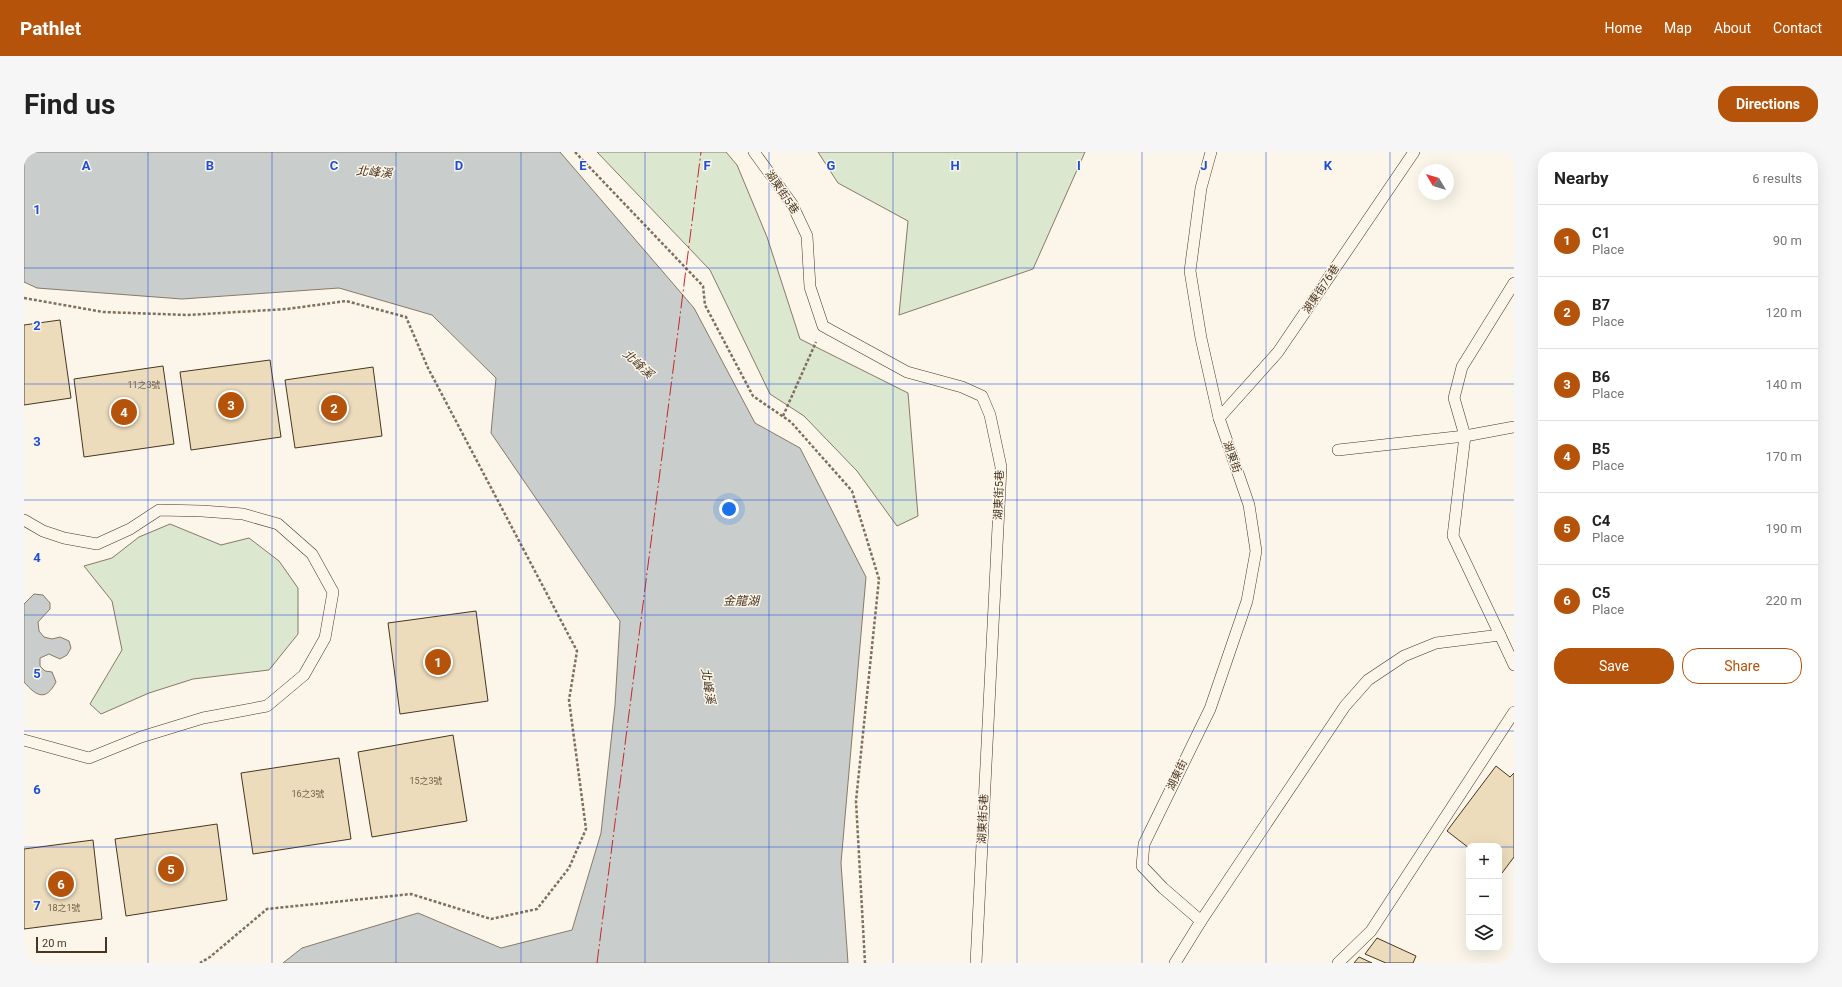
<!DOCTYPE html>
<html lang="en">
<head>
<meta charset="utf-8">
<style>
	:root { --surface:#fff; --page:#f6f6f6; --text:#222; --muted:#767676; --line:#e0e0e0; --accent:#b45309 }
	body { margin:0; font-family:Roboto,"Noto Sans TC",sans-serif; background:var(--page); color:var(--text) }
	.controls { position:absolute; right:12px; bottom:12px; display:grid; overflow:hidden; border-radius:8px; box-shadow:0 4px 16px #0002 }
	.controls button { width:36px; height:36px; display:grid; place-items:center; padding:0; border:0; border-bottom:1px solid var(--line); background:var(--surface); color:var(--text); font:20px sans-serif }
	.compass { position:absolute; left:1394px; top:12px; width:36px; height:36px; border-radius:50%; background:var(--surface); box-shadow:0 4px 16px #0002; rotate:308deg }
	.scale { position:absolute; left:12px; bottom:10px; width:71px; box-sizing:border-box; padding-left:4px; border:2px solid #4a3520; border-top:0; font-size:11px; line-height:14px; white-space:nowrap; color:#4a3520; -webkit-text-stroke:3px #fbf6e9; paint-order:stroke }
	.you { position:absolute; left:705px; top:357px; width:14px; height:14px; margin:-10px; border:3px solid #fff; border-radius:50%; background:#1a73e8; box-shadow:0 0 0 6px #1a73e833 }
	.badge { display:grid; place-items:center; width:26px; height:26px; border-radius:50%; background:var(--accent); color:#fff; font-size:13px; font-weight:700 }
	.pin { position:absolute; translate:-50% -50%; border:2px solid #fff; box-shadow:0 1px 4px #0006 }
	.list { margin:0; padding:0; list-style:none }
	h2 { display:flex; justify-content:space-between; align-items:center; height:52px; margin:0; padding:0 16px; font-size:17px }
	h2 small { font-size:13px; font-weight:400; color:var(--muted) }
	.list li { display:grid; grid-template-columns:26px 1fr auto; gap:12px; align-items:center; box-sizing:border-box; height:72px; padding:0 16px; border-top:1px solid var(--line) }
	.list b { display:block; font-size:15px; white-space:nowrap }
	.list p { margin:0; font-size:13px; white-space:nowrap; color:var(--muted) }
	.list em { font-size:13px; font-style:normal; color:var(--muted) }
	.actions { display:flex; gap:8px; padding:12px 16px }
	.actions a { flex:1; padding:9px 0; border:1px solid var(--accent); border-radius:16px; text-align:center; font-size:14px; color:var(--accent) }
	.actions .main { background:var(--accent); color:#fff }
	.icon { flex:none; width:22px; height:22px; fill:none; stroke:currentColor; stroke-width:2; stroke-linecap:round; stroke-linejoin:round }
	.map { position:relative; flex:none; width:1490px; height:811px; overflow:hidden; border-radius:16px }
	header { display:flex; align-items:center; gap:24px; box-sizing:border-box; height:56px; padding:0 20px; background:var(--accent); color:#fff }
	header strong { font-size:19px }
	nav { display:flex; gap:22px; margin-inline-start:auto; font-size:14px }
	.intro { display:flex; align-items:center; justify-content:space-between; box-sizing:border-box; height:96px; padding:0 24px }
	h1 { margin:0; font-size:28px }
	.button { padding:10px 18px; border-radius:16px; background:var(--accent); color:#fff; font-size:14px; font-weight:700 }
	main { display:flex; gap:24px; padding:0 24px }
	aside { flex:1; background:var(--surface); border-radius:16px; box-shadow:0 4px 16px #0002 }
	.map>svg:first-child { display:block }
	.green { fill:#dce7d0; stroke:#887966 }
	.water { fill:#c9cecd; stroke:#887966 }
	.building { fill:#ecdcbc; stroke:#4a3520 }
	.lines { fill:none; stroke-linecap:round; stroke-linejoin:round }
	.lane-casing { stroke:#4a3520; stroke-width:12 }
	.path { stroke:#7f6f5c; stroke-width:2.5; stroke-dasharray:3 2; stroke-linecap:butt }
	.lane { stroke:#fbf6e9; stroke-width:11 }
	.power { stroke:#c62828; stroke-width:1; stroke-dasharray:14 3 2 3; stroke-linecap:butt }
	.grid { fill:none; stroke:#1d4ed8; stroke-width:1; stroke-opacity:0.55 }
	.labels { text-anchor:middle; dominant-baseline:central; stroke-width:3; stroke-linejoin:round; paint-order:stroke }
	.number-label { font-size:9px; fill:#725f47 }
	.street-label { font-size:11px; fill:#4a3520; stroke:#fbf6e9 }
	.water-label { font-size:12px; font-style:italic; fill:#4a3520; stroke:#fbf6e9 }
	.grid-label { font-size:13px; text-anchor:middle; font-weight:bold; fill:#1d4ed8; stroke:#fbf6e9; stroke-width:3; stroke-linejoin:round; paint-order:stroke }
</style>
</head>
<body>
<header>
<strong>Pathlet</strong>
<nav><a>Home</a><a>Map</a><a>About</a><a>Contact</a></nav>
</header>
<div class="intro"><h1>Find us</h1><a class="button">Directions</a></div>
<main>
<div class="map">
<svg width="1490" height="811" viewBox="0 0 1490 811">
	<rect width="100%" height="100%" fill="#fbf6e9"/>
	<g class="green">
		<polygon points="573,0 702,0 713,13 743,85 776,187 884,241 894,364 873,374 833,319 780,264 746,242 686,118"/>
		<polygon points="794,0 1061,0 1009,117 875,163 884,69 814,31"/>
		<polygon points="146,372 197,393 225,386 255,409 274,436 274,482 245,518 169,527 125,541 77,562 66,552 98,498 88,449 60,414 88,406 115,385"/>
	</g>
	<g class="water">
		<polygon points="0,0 536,0 670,156 731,271 776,296 842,425 817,711 824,811 259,811 278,796 394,761 477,796 548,778 577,681 591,553 596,469 467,281 472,226 408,163 315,136 158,147 13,136 0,130"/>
		<path d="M10,442L19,443L26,451V457L14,470L15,479L20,485L28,487L36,485L45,489L47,496L43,503L36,507L25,502L16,506V514L21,519L28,520L32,530C22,549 13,545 0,530V452Z"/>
	</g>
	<g class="building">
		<polygon points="36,168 47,246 0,253 0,173"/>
		<polygon points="246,208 257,285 167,298 156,220"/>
		<polygon points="139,214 150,292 60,305 50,227"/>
		<polygon points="349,215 358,284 271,296 261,228"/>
		<polygon points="452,459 464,549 376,562 364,471"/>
		<polygon points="429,583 443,669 348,685 334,600"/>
		<polygon points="315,606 327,687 229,702 217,621"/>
		<polygon points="1472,614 1486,625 1490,621 1490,705 1478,721 1475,719 1475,694 1445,694 1445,696 1423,679"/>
		<polygon points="193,672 203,748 102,764 91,687"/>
		<polygon points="69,688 78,767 0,777 0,697"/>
		<polygon points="1353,786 1392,804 1389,811 1362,811 1341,802"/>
		<polygon points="1335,805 1348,811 1330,811"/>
	</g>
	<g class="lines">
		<g class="lane-casing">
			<g id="lane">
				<polyline points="730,0 768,52 783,84 786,135 799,174 883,220 938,235 958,244 966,263 977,315 952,811"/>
				<polyline points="1187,0 1177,36 1166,119 1177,186 1195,266 1225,353 1232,399 1223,449 1186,557 1120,692 1118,714 1139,736 1177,769 1321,554 1344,528 1380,504 1412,491 1476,483 1490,513"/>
				<polyline points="1195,266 1254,200 1390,0"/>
				<polyline points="1314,298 1441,284 1490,275"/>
				<polyline points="0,368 19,379 40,386 73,392 106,377 135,358 178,359 219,362 254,372 288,402 309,440 301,486 280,523 243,554 179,566 117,585 65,606 0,588"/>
				<polyline points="1476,483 1429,384 1441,284 1430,246 1438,215 1490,131"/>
				<polyline points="1151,811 1177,769"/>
				<polyline points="1314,811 1347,779 1490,560"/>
			</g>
		</g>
		<g class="path">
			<polyline points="551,0 679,134 681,153 729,244 767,270 828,339 855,427 832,649 841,811"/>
			<polyline points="0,146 79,160 164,163 263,157 322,149 382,165 404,216 553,499 545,548 562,677 545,716 513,757 467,767 387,742 243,757 186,805 176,811"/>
			<polyline points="759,264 792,190"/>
		</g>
		<use href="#lane" class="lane"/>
		<polyline class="power" points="573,811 677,0"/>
	</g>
	<path class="grid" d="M124,0V811M248,0V811M372,0V811M497,0V811M621,0V811M745,0V811M869,0V811M993,0V811M1118,0V811M1242,0V811M1366,0V811M0,116H1490M0,232H1490M0,348H1490M0,463H1490M0,579H1490M0,695H1445M1475,695H1490"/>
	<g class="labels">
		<g class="number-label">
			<text x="120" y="233">11之3號</text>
			<text x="402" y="629">15之3號</text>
			<text x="284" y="642">16之3號</text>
			<text x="40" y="756">18之1號</text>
		</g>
		<g class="street-label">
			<text transform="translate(758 40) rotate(56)">湖東街5巷</text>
			<text transform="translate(1297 137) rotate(-56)">湖東街76巷</text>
			<text transform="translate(1208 305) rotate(71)">湖東街</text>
			<text transform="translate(975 343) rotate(-88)">湖東街5巷</text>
			<text transform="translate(1153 623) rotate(-64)">湖東街</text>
			<text transform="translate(959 667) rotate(-87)">湖東街5巷</text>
		</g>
		<g class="water-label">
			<text transform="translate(350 20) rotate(5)">北峰溪</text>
			<text transform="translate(614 212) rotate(42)">北峰溪</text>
			<text x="717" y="449">金龍湖</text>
			<text transform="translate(684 534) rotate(81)">北峰溪</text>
		</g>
	</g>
	<g class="grid-label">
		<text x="62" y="18">A</text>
		<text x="186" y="18">B</text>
		<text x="310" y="18">C</text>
		<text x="435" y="18">D</text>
		<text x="559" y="18">E</text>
		<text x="683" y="18">F</text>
		<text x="807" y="18">G</text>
		<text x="931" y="18">H</text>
		<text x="1055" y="18">I</text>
		<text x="1180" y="18">J</text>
		<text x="1304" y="18">K</text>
		<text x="13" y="62">1</text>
		<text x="13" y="178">2</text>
		<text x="13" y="294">3</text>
		<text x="13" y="410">4</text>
		<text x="13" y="526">5</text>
		<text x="13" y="642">6</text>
		<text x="13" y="758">7</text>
	</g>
</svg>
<div class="controls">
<button>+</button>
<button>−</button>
<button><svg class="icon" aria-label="layers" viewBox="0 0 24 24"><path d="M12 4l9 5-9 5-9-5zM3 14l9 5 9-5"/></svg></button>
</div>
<svg class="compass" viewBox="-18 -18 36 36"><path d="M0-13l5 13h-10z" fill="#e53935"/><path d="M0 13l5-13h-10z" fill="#767676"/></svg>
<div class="scale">20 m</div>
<div class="you"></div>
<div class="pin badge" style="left:414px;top:510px">1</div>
<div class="pin badge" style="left:310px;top:256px">2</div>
<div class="pin badge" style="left:207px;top:253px">3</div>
<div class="pin badge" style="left:100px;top:260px">4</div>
<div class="pin badge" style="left:147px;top:717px">5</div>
<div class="pin badge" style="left:37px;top:732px">6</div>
</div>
<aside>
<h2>Nearby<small>6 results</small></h2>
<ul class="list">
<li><span class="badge">1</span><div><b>C1</b><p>Place</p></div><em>90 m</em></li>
<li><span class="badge">2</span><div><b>B7</b><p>Place</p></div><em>120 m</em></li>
<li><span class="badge">3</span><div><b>B6</b><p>Place</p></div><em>140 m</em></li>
<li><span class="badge">4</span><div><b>B5</b><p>Place</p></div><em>170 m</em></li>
<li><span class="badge">5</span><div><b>C4</b><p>Place</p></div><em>190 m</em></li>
<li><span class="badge">6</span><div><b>C5</b><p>Place</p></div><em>220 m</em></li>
</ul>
<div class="actions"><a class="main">Save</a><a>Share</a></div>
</aside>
</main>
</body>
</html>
